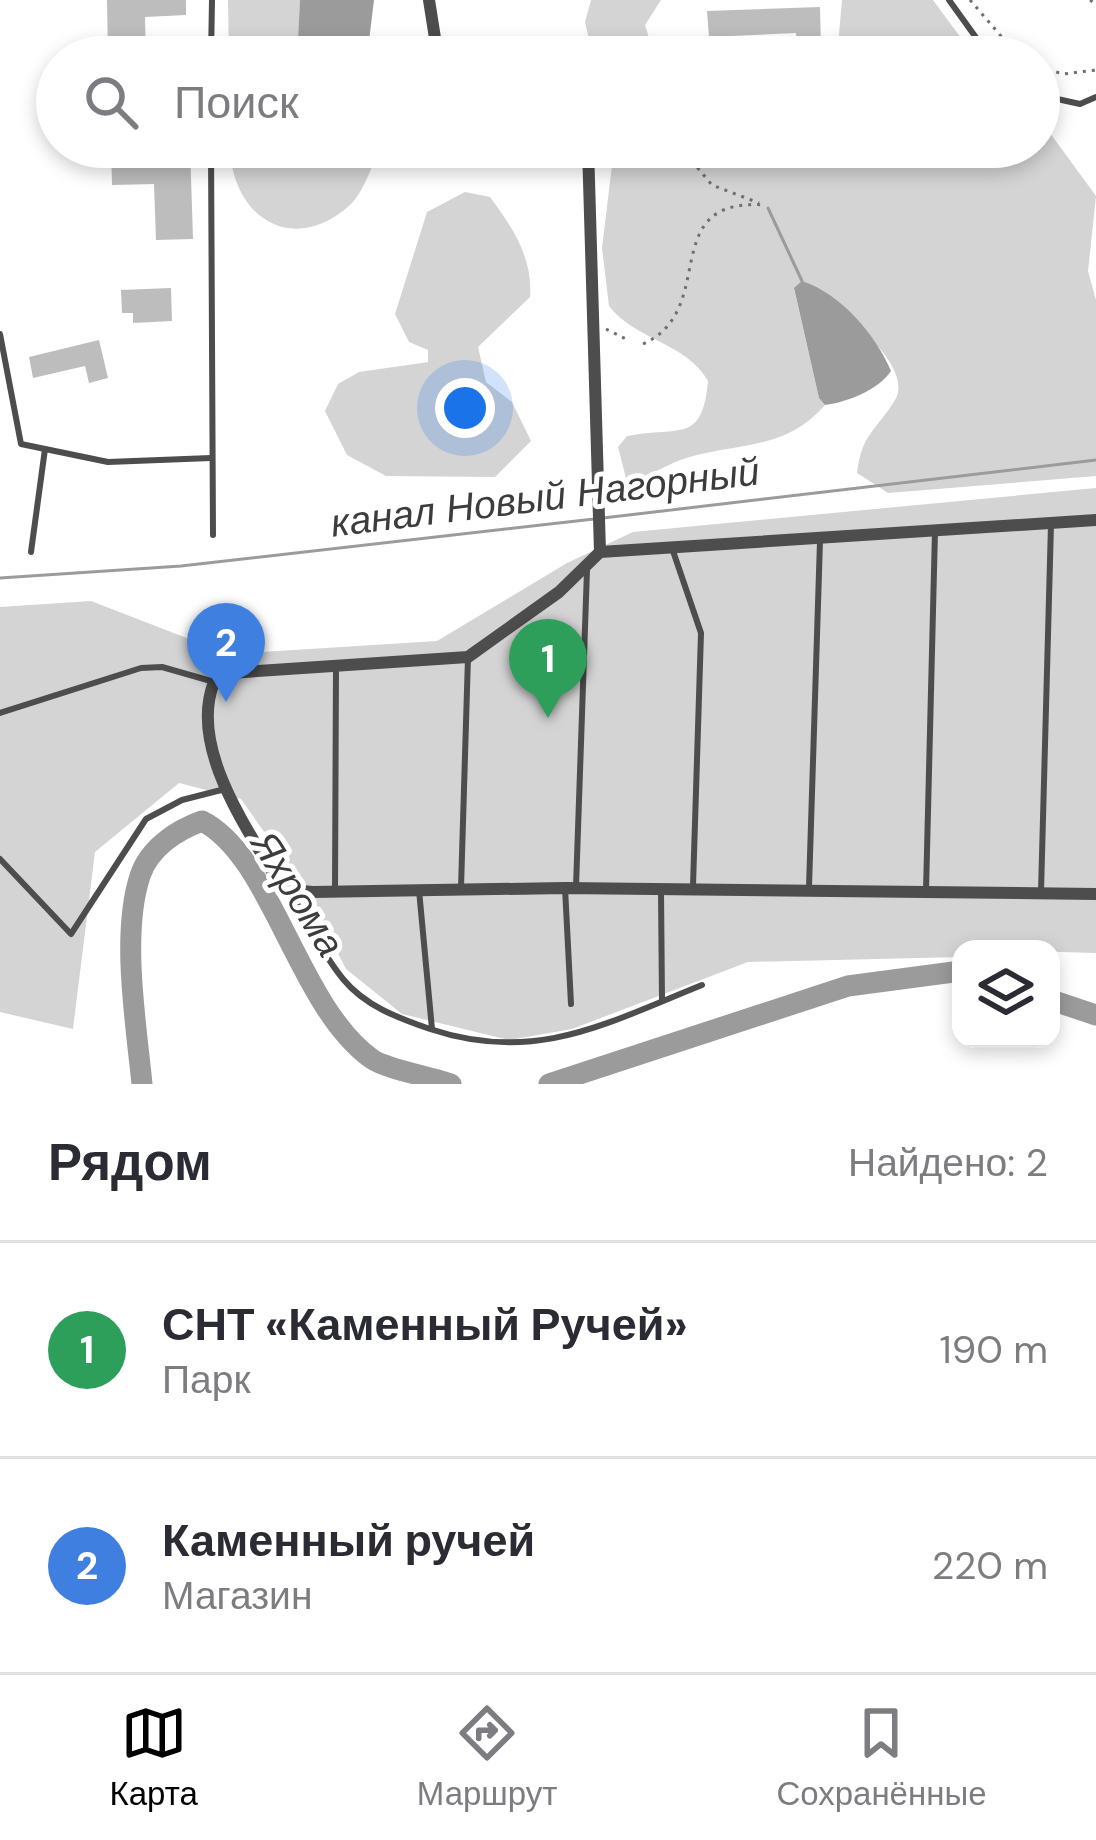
<!DOCTYPE html>
<html lang="ru">
<head>
<meta charset="utf-8">
<style>
	:root { --surface:#fff; --page:#f2f2f3; --text:#2b2b33; --muted:#7c7c81; --line:#e1e1e2; --accent:#000 }
	body { margin:0; font-family:"DM Sans",sans-serif; background:var(--page); color:var(--text) }
	.controls { position:absolute; right:36px; bottom:36px; display:grid; overflow:hidden; border-radius:24px; box-shadow:0 6px 18px #0003 }
	.controls button { width:108px; height:108px; display:grid; place-items:center; padding:0; border:0; border-bottom:3px solid var(--line); background:var(--surface); color:var(--text); font:60px sans-serif }
	.you { position:absolute; left:465px; top:408px; width:42px; height:42px; margin:-30px; border:9px solid #fff; border-radius:50%; background:#1a73e8; box-shadow:0 0 0 18px #1a73e833 }
	.badge { display:grid; place-items:center; width:78px; height:78px; border-radius:50%; background:var(--accent); color:#fff; font-size:39px; font-weight:700 }
	.pin { position:absolute; translate:-50% -99px; filter:drop-shadow(0 3px 6px #0008) }
	.pin::after { content:''; position:absolute; top:63px; width:42px; height:36px; background:inherit; clip-path:polygon(0 0,100% 0,50% 100%) }
	.list { margin:0; padding:0; list-style:none }
	h2 { display:flex; justify-content:space-between; align-items:center; height:156px; margin:0; padding:0 48px; font-size:51px }
	h2 small { font-size:39px; font-weight:400; color:var(--muted) }
	.list li { display:grid; grid-template-columns:78px 1fr auto; gap:36px; align-items:center; box-sizing:border-box; height:216px; padding:0 48px; border-top:3px solid var(--line) }
	.list b { display:block; font-size:45px; white-space:nowrap }
	.list p { margin:0; font-size:39px; white-space:nowrap; color:var(--muted) }
	.list em { font-size:39px; font-style:normal; color:var(--muted) }
	.icon { flex:none; width:66px; height:66px; fill:none; stroke:currentColor; stroke-width:2; stroke-linecap:round; stroke-linejoin:round }
	.map { position:relative; flex:none; width:1096px; height:1084px; overflow:hidden }
	.search { position:absolute; background:var(--surface); box-shadow:0 6px 18px #0003; left:36px; right:36px; top:36px; height:132px; display:flex; align-items:center; gap:30px; box-sizing:border-box; padding:0 42px; border-radius:66px; color:var(--muted); font-size:45px }
	.sheet { height:588px; background:var(--surface) }
	nav { display:flex; justify-content:space-around; align-items:center; box-sizing:border-box; height:168px; border-top:3px solid var(--line); background:var(--surface); font-size:33px; color:var(--muted) }
	nav a { display:grid; justify-items:center; gap:6px }
	nav .on { color:var(--accent) }
	.map>svg:first-child { display:block }
	.green { fill:#d4d4d4 }
	.water { fill:#9b9b9b }
	.lines { fill:none; stroke-linecap:round; stroke-linejoin:round }
	.stream { stroke:#9b9b9b; stroke-width:3 }
	.river { stroke:#9b9b9b; stroke-width:21 }
	.building { fill:#bdbdbd }
	.path { stroke:#6f6f6f; stroke-width:3; stroke-dasharray:3 6; stroke-linecap:butt }
	.service { stroke:#4d4d4d; stroke-width:6 }
	.minor { stroke:#4d4d4d; stroke-width:12 }
	.labels { text-anchor:middle; dominant-baseline:central; stroke-width:10; stroke-linejoin:round; paint-order:stroke }
	.water-label { font-size:39px; font-style:italic; fill:#3c3c3c; stroke:#fff }
</style>
</head>
<body>
<div class="map">
<svg width="1096" height="1084" viewBox="0 0 1096 1084">
	<rect width="100%" height="100%" fill="#fff"/>
	<g class="green">
		<polygon points="228,0 300,0 297,57 229,57"/>
		<polygon points="591,0 661,0 645,25 655,57 593,57 585,22"/>
		<polygon points="842,0 933,0 975,57 837,57"/>
		<path d="M1039,118L1096,196L1088,271L1096,300V476L888,493L857,473C862,433 876,431 895,400C917,362 828,302 803,281L794,289L819,398L825,405C788,447 748,443 697,455C675,460 657,471 637,481L626,478L618,447L627,436C681,426 702,444 708,381C687,343 635,340 609,306L602,248L613,157L626,147H1039Z"/>
		<path d="M230,147H380C372,165 364,192 350,205C292,257 232,217 230,147Z"/>
		<path d="M465,192L490,197C513,228 533,258 530,297L478,347L486,382L512,402L531,441L495,477L386,476L347,455L325,411L338,384L359,372L428,362V350L409,342L395,314L427,212Z"/>
		<polygon points="1096,488 1096,953 961,949 961,957 748,962 572,1029 509,1040 402,1014 346,969 305,890 241,799 179,783 95,852 73,1029 0,1012 0,607 91,601 228,654 437,641 567,563 633,532"/>
	</g>
	<g class="water">
		<polygon points="300,0 374,0 367,57 297,57"/>
		<path d="M802,281C841,294 875,334 891,371C878,390 848,402 825,405L819,398L794,288Z"/>
	</g>
	<g class="lines">
		<g class="stream">
			<polyline points="768,208 802,281"/>
			<polyline points="603,518 1096,460"/>
			<polyline points="0,578 181,566 594,519"/>
		</g>
		<g class="river">
			<polyline points="1051,1000 1096,1015"/>
			<path d="M142,1084C136,1023 121,934 140,876C149,848 177,830 202,821C272,856 298,1007 372,1059C386,1069 432,1077 451,1084"/>
			<polyline points="549,1084 848,986 961,971"/>
		</g>
	</g>
	<g class="building">
		<polygon points="107,0 186,0 186,15 145,17 146,57 108,57"/>
		<polygon points="820,7 821,49 797,49 796,33 709,37 707,11"/>
		<polygon points="111,147 190,147 193,239 156,240 154,184 112,185"/>
		<polygon points="171,288 172,321 133,323 133,313 122,313 121,290"/>
		<polygon points="99,340 108,378 89,383 85,366 33,378 29,357"/>
	</g>
	<g class="lines">
		<g class="path">
			<polyline points="970,0 1019,57"/>
			<polyline points="1090,0 1096,4"/>
			<polyline points="1039,67 1063,74 1096,70"/>
			<polyline points="629,147 651,152 669,147"/>
			<polyline points="680,147 712,185 759,203"/>
			<polyline points="606,329 626,339"/>
			<path d="M643,344C721,309 654,197 766,205"/>
		</g>
		<g class="service">
			<polyline points="949,0 990,57"/>
			<polyline points="211,57 212,0"/>
			<polyline points="1039,95 1080,104 1096,97"/>
			<polyline points="211,147 213,535"/>
			<polyline points="0,334 21,444 108,462 211,458"/>
			<polyline points="673,551 701,633 693,886"/>
			<polyline points="31,552 45,449"/>
			<polyline points="0,713 141,668 162,667 211,681"/>
			<polyline points="0,859 71,934 146,819 182,800 225,789"/>
			<polyline points="576,887 587,570"/>
			<polyline points="809,887 820,541"/>
			<polyline points="461,888 468,657"/>
			<polyline points="565,888 571,1004"/>
			<polyline points="419,890 432,1029"/>
			<polyline points="335,891 336,667"/>
			<polyline points="661,891 662,1001"/>
			<polyline points="926,891 935,531"/>
			<path d="M291,892C307,921 322,953 343,979C365,1006 398,1018 430,1029C535,1064 605,1024 702,985"/>
			<polyline points="1041,892 1051,524"/>
		</g>
		<g class="minor">
			<polyline points="429,0 438,57"/>
			<path d="M588,147L600,552L559,592L468,657L229,673L214,682C189,746 245,825 276,878L290,890L313,892L565,888L1096,894"/>
			<polyline points="600,552 1096,520"/>
		</g>
	</g>
	<g class="labels">
		<g class="water-label">
			<text transform="translate(545 497) rotate(-7)">канал Новый Нагорный</text>
			<text transform="translate(298 894) rotate(58)">Яхрома</text>
		</g>
	</g>
</svg>
<div class="controls">
<button><svg class="icon" aria-label="layers" viewBox="0 0 24 24"><path d="M12 4l9 5-9 5-9-5zM3 14l9 5 9-5"/></svg></button>
</div>
<div class="you"></div>
<div class="pin badge" style="left:548px;top:718px;background:#2e9e5b">1</div>
<div class="pin badge" style="left:226px;top:702px;background:#3f7fe0">2</div>
<div class="search"><svg class="icon" aria-label="search" viewBox="0 0 24 24"><circle cx="10" cy="10" r="6"/><path d="M15 15l6 6"/></svg>Поиск</div>
</div>
<section class="sheet">
<h2>Рядом<small>Найдено: 2</small></h2>
<ul class="list">
<li><span class="badge" style="background:#2e9e5b">1</span><div><b>СНТ «Каменный Ручей»</b><p>Парк</p></div><em>190 m</em></li>
<li><span class="badge" style="background:#3f7fe0">2</span><div><b>Каменный ручей</b><p>Магазин</p></div><em>220 m</em></li>
</ul>
</section>
<nav>
<a class="on"><svg class="icon" aria-label="map" viewBox="0 0 24 24"><path d="M3 6l6-2 6 2 6-2v14l-6 2-6-2-6 2zM9 4v14M15 6v14"/></svg>Карта</a>
<a><svg class="icon" aria-label="directions" viewBox="0 0 24 24"><path d="M12 3l9 9-9 9-9-9zM9 14v-3h6M13 9l2 2-2 2"/></svg>Маршрут</a>
<a><svg class="icon" aria-label="saved" viewBox="0 0 24 24"><path d="M7 4h10v16l-5-4-5 4z"/></svg>Сохранённые</a>
</nav>
</body>
</html>
